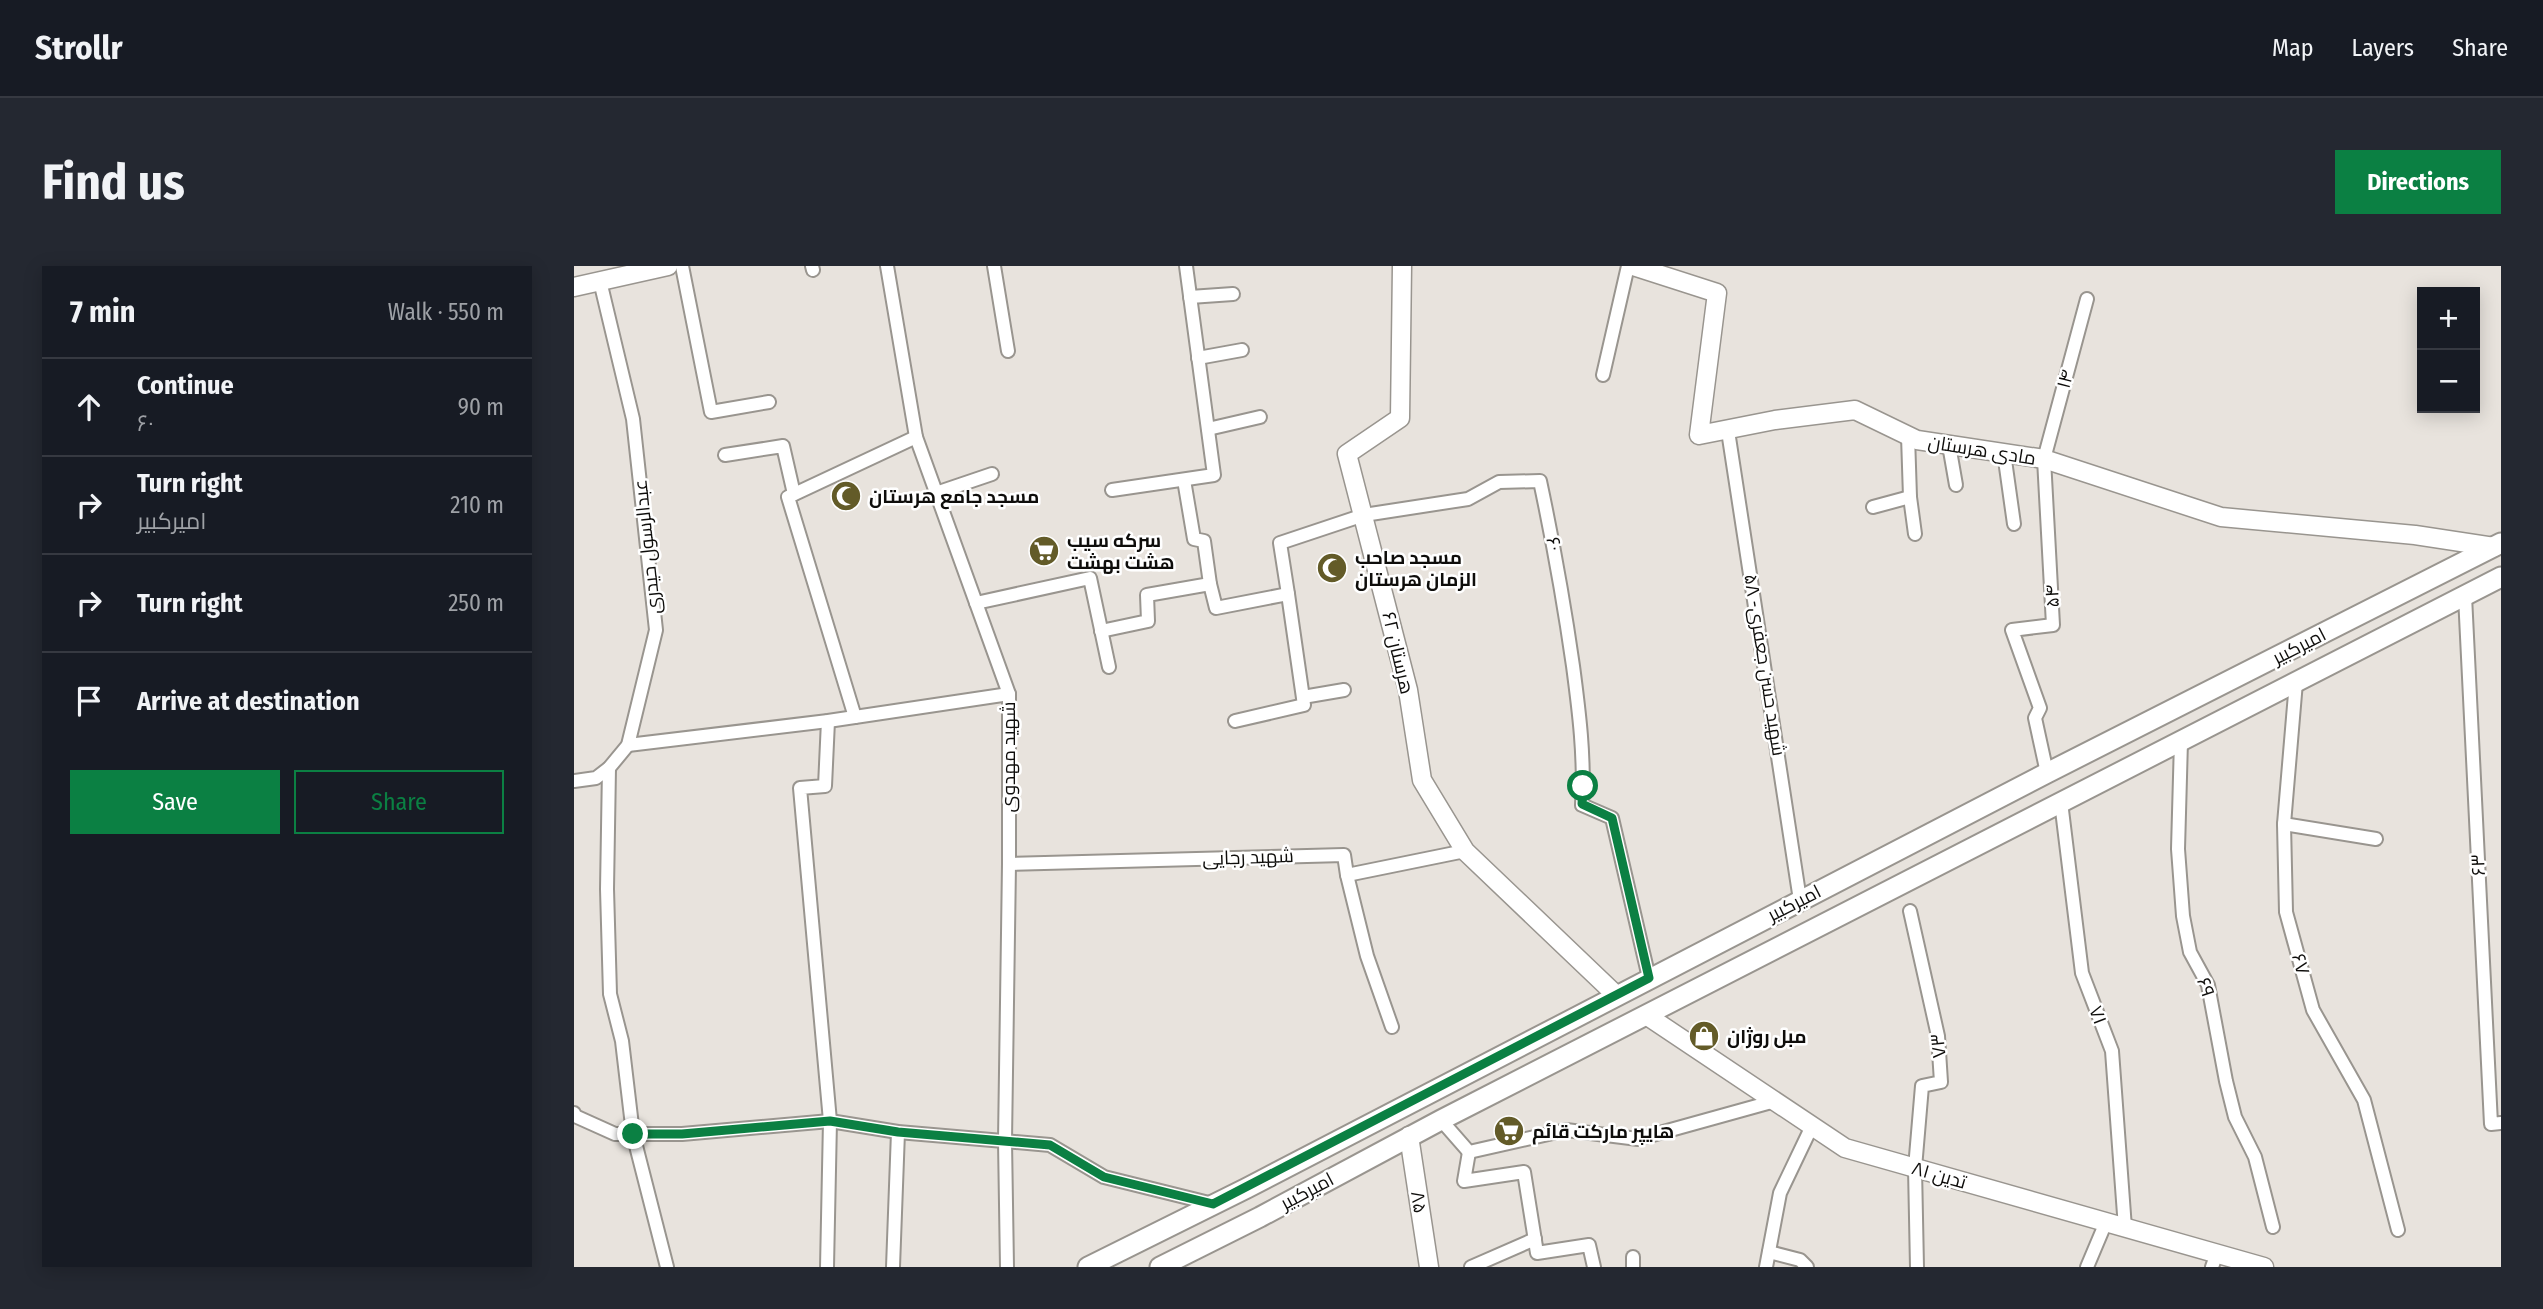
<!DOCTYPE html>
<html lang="en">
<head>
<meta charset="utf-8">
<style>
	:root { --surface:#171b24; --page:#242831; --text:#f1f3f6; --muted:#9ea1a6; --line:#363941; --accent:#0b8043 }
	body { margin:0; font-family:"Fira Sans Condensed",Cairo,sans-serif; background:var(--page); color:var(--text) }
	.controls { position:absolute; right:21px; top:21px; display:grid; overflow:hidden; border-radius:0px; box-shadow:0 4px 18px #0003 }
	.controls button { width:63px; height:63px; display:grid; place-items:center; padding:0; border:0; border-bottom:2px solid var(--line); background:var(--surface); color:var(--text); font:35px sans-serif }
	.stop { position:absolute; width:21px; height:21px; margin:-16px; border:5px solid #0b8043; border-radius:50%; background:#fff }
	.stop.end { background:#0b8043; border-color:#fff; box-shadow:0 2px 7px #0008 }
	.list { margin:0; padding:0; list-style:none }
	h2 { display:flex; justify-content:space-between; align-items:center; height:91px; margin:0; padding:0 28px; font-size:30px }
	h2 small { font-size:23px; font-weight:400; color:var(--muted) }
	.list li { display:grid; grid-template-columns:46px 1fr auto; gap:21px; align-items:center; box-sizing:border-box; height:98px; padding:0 28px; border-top:2px solid var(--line) }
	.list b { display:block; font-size:26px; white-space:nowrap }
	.list p { margin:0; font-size:23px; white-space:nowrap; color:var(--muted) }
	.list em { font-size:23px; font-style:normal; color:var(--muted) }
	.actions { display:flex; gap:14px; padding:21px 28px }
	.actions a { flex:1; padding:16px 0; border:2px solid var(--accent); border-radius:0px; text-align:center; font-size:24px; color:var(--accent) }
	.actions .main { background:var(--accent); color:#fff }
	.icon { flex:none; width:38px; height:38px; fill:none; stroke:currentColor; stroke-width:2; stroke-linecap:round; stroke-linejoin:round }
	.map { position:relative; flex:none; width:1927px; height:1001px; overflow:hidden; border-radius:0px }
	header { display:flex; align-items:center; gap:42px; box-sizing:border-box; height:98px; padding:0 35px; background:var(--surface); border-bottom:2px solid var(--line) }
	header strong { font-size:33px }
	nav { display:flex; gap:38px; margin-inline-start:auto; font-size:24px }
	.intro { display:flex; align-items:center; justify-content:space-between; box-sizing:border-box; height:168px; padding:0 42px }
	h1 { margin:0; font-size:49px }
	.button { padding:18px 32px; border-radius:0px; background:var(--accent); color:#fff; font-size:24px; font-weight:700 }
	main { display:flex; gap:42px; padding:0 42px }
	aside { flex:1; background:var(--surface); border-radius:0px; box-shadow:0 4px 18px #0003 }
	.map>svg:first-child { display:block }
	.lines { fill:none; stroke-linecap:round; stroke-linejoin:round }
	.street-casing { stroke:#99958f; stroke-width:16 }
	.secondary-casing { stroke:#99958f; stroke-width:21 }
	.primary-casing { stroke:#99958f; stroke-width:23 }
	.street { stroke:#fff; stroke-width:12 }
	.secondary { stroke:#fff; stroke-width:18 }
	.primary { stroke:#fff; stroke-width:19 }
	.route { stroke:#0b8043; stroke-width:9 }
	.labels { text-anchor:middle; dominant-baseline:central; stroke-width:5; stroke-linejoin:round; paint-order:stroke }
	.street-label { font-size:19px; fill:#0e0d0b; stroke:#fff }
	.poi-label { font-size:19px; font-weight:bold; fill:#0e0d0b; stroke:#fff; text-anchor:start }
</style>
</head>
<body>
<header>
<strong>Strollr</strong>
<nav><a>Map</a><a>Layers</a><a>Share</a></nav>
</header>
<div class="intro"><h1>Find us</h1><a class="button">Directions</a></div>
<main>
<aside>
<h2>7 min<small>Walk · 550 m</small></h2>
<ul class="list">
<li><svg class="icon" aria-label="ahead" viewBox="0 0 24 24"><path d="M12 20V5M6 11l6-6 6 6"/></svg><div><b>Continue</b><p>۶۰</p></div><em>90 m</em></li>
<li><svg class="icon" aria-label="right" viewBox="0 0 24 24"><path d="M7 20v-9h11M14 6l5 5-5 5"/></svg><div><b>Turn right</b><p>امیرکبیر</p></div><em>210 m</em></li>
<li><svg class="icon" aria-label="right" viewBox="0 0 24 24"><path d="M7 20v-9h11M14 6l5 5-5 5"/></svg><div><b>Turn right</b></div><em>250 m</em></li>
<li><svg class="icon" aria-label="arrive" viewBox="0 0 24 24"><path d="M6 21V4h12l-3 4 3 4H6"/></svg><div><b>Arrive at destination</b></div></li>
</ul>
<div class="actions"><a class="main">Save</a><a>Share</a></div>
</aside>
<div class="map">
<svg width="1927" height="1001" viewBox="0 0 1927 1001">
	<rect width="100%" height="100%" fill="#e8e3dd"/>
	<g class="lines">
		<g class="street-casing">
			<g id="street">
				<polyline points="108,0 137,146 195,136"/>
				<polyline points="238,0 239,4"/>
				<polyline points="313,0 342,171 435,428 435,598 431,875 433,1001"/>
				<polyline points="420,0 434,85"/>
				<polyline points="616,31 659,28"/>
				<polyline points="624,92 668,84"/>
				<polyline points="1029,109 1054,0"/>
				<polyline points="634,163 686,151"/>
				<polyline points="1154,165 1226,634"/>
				<polyline points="1334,170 1336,231 1341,268"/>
				<polyline points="1375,179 1382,219"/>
				<polyline points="1430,187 1440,258"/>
				<polyline points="151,189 209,180 220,228"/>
				<polyline points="538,224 640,209 612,0"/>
				<polyline points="362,227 418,208"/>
				<polyline points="1299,241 1336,231"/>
				<path d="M636,318L642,342L714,328L706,277L790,249L894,233L925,216L966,215C979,276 990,337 999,400C1005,445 1011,492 1008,539L1038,552L1075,712"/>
				<polyline points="1891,330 1917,858 1927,857"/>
				<polyline points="402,337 516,312 535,401"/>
				<polyline points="527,365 574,355 573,329 636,318 630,275 620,273 610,214"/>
				<polyline points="1722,416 1710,558 1712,646 1739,744 1790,834 1824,964"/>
				<polyline points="729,431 770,424"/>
				<polyline points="281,451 214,231 342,171"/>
				<polyline points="661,455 730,439 714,328"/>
				<polyline points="1607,475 1604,583 1609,650 1616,686 1634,719 1652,815 1661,851 1681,891 1699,961"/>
				<polyline points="54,479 254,455 435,428"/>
				<polyline points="35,502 33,623 36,728 48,775 59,868 93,1001"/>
				<polyline points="1473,507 1461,452 1466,442 1438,364 1479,359 1470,193 1513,33"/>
				<polyline points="0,515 22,512 35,502 54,479 82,364 59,153 26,15"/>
				<polyline points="1487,536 1508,707 1538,785 1551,962"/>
				<polyline points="1710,558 1802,573"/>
				<polyline points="435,598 770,589 773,609 891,585"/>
				<polyline points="773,609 793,690 818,761"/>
				<polyline points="1336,645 1364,770 1367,816 1348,820 1341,902 1343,1001"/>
				<polyline points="0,847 1,850 41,868 108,868 256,855 324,866 476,879 530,911 639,938"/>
				<polyline points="867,854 895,886 992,864 1064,873 1201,835"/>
				<polyline points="895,886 890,915 950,906 963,987 1015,979 1020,1001"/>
				<polyline points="1195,986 1226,994 1233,1001"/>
				<polyline points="1059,991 1059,1001"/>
				<polyline points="253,1001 256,855 226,522 251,520 254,455"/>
				<polyline points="319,1001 324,866"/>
				<polyline points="897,1001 961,973"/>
				<polyline points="1192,1001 1206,927 1238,860"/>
				<polyline points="1513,1001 1532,956"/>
				<polyline points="1638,1001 1643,987"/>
			</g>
		</g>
		<g class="secondary-casing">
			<g id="secondary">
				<polyline points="828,0 826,152 773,188 834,424 848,514 891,585 1042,729"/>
				<polyline points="1059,0 1143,27 1125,169 1201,154 1281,144 1343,174 1470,193 1647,251 1841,269 1920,281"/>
				<polyline points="0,21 94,0"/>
				<polyline points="1072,749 1271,882 1690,1001"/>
				<polyline points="835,870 855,1001"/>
			</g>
		</g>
		<g class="primary-casing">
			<g id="primary">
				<polyline points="514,1001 673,922 1473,507 1927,277"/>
				<polyline points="586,1001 686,951 867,854 1927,311"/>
			</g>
		</g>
		<use href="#street" class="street"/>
		<use href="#secondary" class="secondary"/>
		<use href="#primary" class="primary"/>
	</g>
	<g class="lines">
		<polyline class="route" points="59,868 108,868 256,855 324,866 476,879 530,911 639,938 1075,712 1038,552 1008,538 1009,520"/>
	</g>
	<defs>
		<g id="mosque-disc" transform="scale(1.575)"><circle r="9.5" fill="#635b28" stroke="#fff"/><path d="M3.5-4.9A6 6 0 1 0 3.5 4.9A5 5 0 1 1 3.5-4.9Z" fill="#fff"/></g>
		<g id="supermarket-disc" transform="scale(1.575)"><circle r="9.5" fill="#635b28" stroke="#fff"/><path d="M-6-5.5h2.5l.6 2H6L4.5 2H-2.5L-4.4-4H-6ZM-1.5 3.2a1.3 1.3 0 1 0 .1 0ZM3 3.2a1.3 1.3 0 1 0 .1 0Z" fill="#fff"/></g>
		<g id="shop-disc" transform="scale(1.575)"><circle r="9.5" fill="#635b28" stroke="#fff"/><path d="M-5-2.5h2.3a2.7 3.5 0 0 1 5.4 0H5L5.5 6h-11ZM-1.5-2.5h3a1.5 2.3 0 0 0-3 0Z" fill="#fff"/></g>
	</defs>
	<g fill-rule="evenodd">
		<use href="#mosque-disc" x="272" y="230"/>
		<use href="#supermarket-disc" x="470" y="285"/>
		<use href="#mosque-disc" x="758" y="302"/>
		<use href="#shop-disc" x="1130" y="770"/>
		<use href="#supermarket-disc" x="935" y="865"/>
	</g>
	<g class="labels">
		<g class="street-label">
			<text transform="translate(1491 113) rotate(-75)">۱۴</text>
			<text transform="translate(1408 184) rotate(9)">مادی هرستان</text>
			<text transform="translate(980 278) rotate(78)">۶۰</text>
			<text transform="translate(73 281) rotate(-96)">عبدالرسول حیدری</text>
			<text transform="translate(1478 330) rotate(-93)">۵۴</text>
			<text transform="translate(1725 380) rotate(-27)">امیرکبیر</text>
			<text transform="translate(824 387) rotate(77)">هرستان ۶۲</text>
			<text transform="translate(1191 399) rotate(81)">شهید حسن جعفری- ۵۸</text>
			<text transform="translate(434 491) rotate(-90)">شهید مهدوی</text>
			<text transform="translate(674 591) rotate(-2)">شهید رجایی</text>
			<text transform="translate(1904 599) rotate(-93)">۶۳</text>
			<text transform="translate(1220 637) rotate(-27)">امیرکبیر</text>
			<text transform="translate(1727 698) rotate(74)">۶۷</text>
			<text transform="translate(1632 721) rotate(71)">۶۹</text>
			<text transform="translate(1524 749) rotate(69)">۷۱</text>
			<text transform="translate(1364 780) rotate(-96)">۷۳</text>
			<text transform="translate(1365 909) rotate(16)">تدین ۸۱</text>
			<text transform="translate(733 925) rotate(-28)">امیرکبیر</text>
			<text transform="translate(845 936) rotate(82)">۸۵</text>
		</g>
		<g class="poi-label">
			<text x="295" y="230">مسجد جامع هرستان</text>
			<text x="493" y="274">سرکه سیب<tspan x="493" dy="22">هشت بهشت</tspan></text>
			<text x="781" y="291">مسجد صاحب<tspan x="781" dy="22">الزمان هرستان</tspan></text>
			<text x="1153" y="770">مبل روژان</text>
			<text x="958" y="865">هایپر مارکت قائم</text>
		</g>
	</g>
</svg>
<div class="controls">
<button>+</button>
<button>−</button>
</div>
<div class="stop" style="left:1009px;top:520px"></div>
<div class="stop end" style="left:59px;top:868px"></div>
</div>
</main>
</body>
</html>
